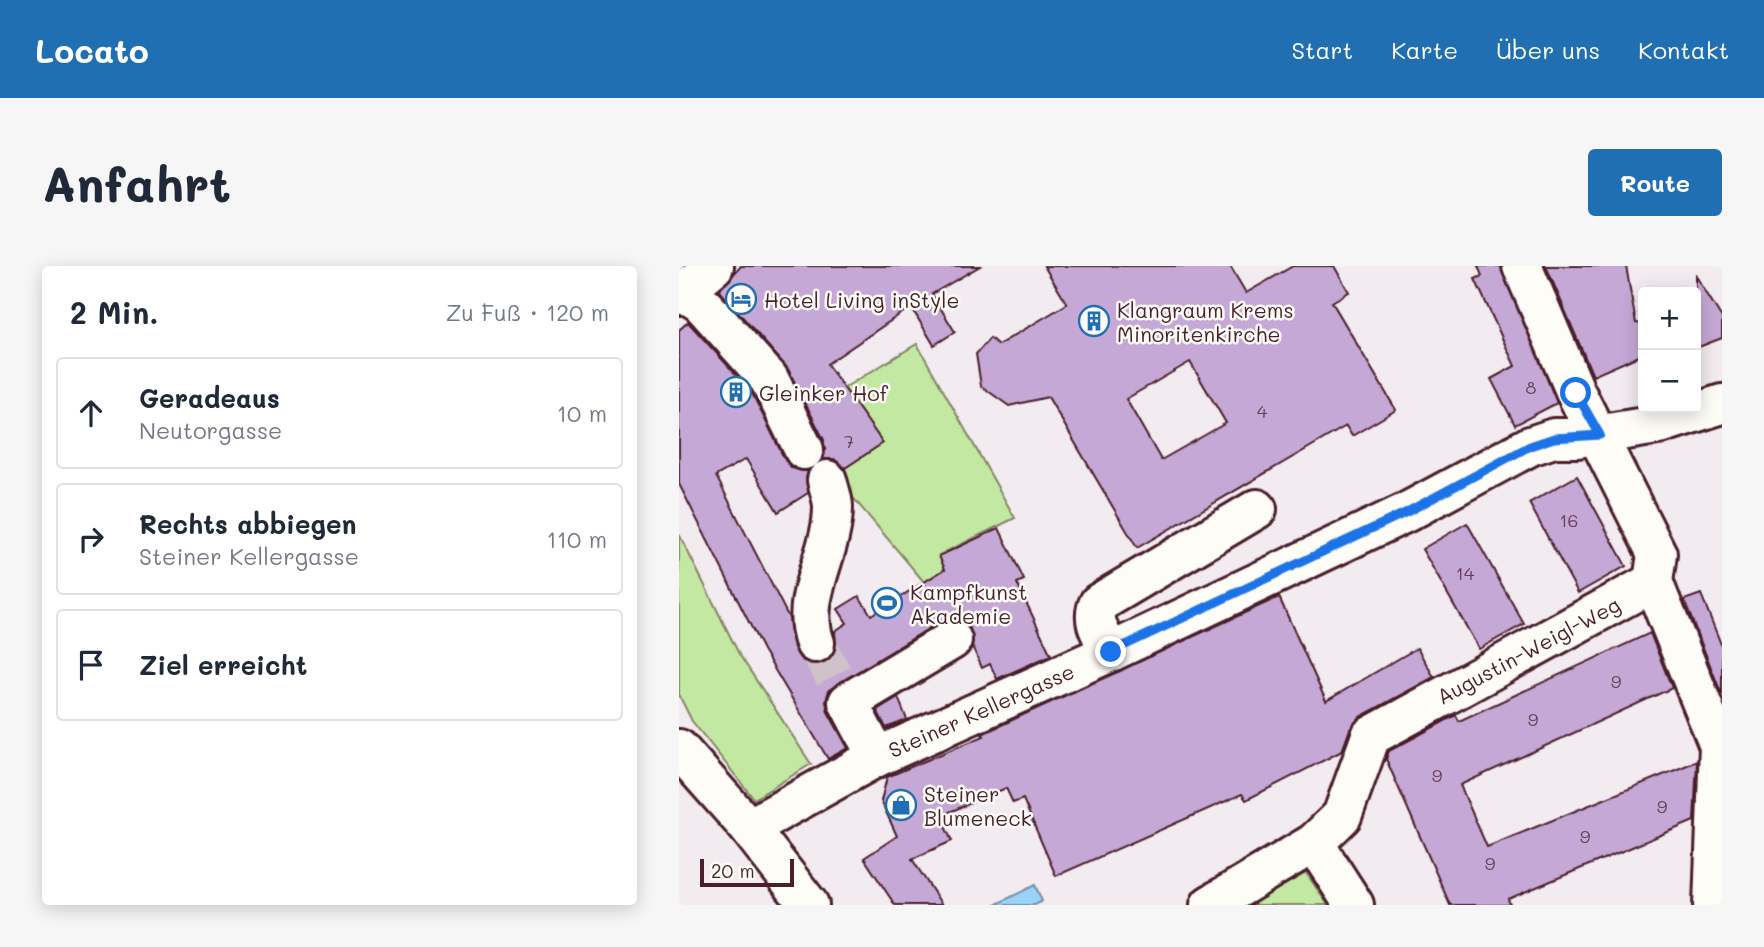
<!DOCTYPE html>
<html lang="de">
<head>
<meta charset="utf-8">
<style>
	:root { --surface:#fff; --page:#f6f6f7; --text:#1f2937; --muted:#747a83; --line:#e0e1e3; --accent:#1f6fb2 }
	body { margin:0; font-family:Mali,sans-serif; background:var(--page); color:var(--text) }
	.controls { position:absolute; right:21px; top:21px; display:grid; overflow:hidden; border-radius:7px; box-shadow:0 4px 18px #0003 }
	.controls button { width:63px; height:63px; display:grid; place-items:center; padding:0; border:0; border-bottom:2px solid var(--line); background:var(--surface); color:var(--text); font:35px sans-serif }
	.scale { position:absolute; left:21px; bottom:18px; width:94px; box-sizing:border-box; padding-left:7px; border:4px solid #4a1f2b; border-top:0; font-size:19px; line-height:24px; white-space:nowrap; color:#4a1f2b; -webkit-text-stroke:5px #fdfcf7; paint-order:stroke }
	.stop { position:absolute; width:21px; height:21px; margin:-16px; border:5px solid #1a73e8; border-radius:50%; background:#fff }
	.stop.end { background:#1a73e8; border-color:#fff; box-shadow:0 2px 7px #0008 }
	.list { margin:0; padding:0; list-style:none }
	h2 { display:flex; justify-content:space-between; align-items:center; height:91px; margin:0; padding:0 28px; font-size:30px }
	h2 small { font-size:23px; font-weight:400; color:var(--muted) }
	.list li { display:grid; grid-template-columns:46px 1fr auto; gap:21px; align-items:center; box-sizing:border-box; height:112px; margin:0 14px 14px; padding:0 14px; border:2px solid var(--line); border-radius:7px }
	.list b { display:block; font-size:26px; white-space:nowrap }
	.list p { margin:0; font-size:23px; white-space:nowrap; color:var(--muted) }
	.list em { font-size:23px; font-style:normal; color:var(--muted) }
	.icon { flex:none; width:38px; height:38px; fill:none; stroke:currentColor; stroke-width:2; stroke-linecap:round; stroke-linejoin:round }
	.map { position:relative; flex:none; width:1043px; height:639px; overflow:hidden; border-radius:7px }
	header { display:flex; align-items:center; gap:42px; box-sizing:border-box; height:98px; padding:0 35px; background:var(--accent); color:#fff }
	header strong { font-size:33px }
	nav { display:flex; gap:38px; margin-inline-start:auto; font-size:24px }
	.intro { display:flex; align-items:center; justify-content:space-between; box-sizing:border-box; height:168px; padding:0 42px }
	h1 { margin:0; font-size:49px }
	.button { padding:18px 32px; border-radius:7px; background:var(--accent); color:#fff; font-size:24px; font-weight:700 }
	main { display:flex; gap:42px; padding:0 42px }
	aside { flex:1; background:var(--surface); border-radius:7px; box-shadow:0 4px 18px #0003 }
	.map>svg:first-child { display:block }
	.green { fill:#c3e8a2; stroke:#868466; stroke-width:2 }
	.water { fill:#98d4f9; stroke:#798ca7; stroke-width:2 }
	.building { fill:#c5a8d5; stroke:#4a1f2b; stroke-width:2; fill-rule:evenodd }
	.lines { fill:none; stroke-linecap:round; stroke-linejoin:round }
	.minor-tunnel { stroke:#d0c2c9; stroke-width:38; stroke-dasharray:38 19; stroke-linecap:butt }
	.minor-casing { stroke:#4a1f2b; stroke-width:44 }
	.minor { stroke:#fdfcf7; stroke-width:38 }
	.route { stroke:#1a73e8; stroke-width:9 }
	.labels { text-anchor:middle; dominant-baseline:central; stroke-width:5; stroke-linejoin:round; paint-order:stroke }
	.number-label { font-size:18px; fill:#694156 }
	.poi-label { font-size:21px; fill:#4a1f2b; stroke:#fdfcf7; text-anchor:start }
	.street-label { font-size:21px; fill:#4a1f2b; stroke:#fdfcf7 }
</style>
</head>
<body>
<header>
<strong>Locato</strong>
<nav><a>Start</a><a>Karte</a><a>Über uns</a><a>Kontakt</a></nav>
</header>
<div class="intro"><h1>Anfahrt</h1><a class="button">Route</a></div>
<main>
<aside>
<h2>2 Min.<small>Zu Fuß · 120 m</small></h2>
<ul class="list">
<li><svg class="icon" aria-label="ahead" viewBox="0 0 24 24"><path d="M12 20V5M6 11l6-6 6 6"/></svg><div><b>Geradeaus</b><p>Neutorgasse</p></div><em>10 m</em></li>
<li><svg class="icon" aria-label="right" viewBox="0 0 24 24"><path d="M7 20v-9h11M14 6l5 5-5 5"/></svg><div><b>Rechts abbiegen</b><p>Steiner Kellergasse</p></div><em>110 m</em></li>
<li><svg class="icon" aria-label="arrive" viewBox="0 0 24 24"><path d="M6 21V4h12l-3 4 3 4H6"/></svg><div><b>Ziel erreicht</b></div></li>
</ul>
</aside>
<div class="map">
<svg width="1043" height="639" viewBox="0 0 1043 639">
	<rect width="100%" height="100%" fill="#f2ebf0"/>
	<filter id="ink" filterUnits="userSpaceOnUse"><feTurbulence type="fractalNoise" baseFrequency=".0143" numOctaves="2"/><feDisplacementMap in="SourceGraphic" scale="14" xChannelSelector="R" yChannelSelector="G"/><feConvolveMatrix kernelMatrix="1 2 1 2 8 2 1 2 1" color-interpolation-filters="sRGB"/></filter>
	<g filter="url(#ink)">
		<g class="green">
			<polygon points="238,78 336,252 260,289 266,303 245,316 155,209 204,177 165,122"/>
			<polygon points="0,268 60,388 132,498 75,533 13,455 0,429"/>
			<polygon points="627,607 649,639 570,639"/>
		</g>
		<polygon class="water" points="356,619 363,635 356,639 316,639"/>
		<g class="building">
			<polygon points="62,0 301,0 253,28 276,66 255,79 232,41 148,98 204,177 166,202 155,193 144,193 145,174 109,103 40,24"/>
			<path d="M365,0H551L567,27L614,0H655L670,26L653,36L717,144L673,170L667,160L458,282L369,131L330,140L302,120L297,88L311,72L319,79L388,38ZM511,96L547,157L482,194L447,133Z"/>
			<polygon points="799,0 822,0 878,137 836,159 812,113 836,100 796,13 803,10"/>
			<polygon points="867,0 947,0 957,57 964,58 964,88 914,110"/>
			<polygon points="1017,10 1043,52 1043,72 1017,82"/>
			<polygon points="9,56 72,125 106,194 113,202 129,205 129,227 99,246 67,193 37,210 110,352 115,382 121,392 129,398 140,398 151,392 157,383 156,365 168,357 159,343 180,330 192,349 266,303 260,290 320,262 345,314 338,317 372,389 318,413 311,398 303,402 293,380 291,362 279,351 262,355 150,424 147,435 149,446 169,482 149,493 84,384 0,218 0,64"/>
			<polygon points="898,210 947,300 899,327 850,237"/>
			<polygon points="788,257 845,358 800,383 743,283"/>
			<polygon points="1022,328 1043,381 1043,429 1005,334"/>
			<polygon points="600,331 647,435 738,382 755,411 681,451 671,463 663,485 567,534 563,528 377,610 344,533 334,537 327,522 261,550 273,575 233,593 263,639 216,639 185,592 218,570 202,535 208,511 305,470 303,468"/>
			<polygon points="971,367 993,422 781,519 808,581 1018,495 1015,555 829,633 831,639 771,639 707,493 710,485 777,449 780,455"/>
			<polygon points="219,431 228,454 207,462 198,444"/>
		</g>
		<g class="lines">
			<polyline class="minor-tunnel" points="136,377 161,421"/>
			<g class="minor-casing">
				<g id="minor">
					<polyline points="843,0 897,127 978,288 974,316"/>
					<polyline points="0,23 22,37 90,113 125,184"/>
					<polyline points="0,29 35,0"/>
					<polyline points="974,316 1040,480 1034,639"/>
					<path d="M136,377C119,331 154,288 154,241C154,233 150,223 148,214"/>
					<path d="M432,386C423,370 411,355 420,337L578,243"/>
					<polyline points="0,483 70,562 130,639"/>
					<polyline points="198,491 169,436 273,374"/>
					<polyline points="70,562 198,491 432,386 728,246 851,180 875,172 898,172 978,159 1043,138"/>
					<polyline points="635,577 675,639"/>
					<polyline points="531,639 635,577 663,550 692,470 974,316"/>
				</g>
			</g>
			<use href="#minor" class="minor"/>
		</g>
	</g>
	<g class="lines" filter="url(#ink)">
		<polyline class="route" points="432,386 728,246 851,180 875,172 921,169 897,127"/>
	</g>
	<defs>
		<g id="hotel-ring" transform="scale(1.575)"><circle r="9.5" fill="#fdfcf7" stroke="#1f6fb2" stroke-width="1.5"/><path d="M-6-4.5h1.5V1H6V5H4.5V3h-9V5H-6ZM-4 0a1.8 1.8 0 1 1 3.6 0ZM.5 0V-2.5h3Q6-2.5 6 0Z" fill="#1f6fb2"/></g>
		<g id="building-ring" transform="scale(1.575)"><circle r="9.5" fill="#fdfcf7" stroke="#1f6fb2" stroke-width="1.5"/><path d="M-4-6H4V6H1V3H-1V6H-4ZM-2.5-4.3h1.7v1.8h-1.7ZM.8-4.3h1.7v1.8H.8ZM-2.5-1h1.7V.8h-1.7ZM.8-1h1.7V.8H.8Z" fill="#1f6fb2"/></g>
		<g id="stadium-ring" transform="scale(1.575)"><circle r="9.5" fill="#fdfcf7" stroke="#1f6fb2" stroke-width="1.5"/><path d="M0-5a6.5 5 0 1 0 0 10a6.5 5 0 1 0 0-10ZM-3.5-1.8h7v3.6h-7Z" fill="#1f6fb2"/></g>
		<g id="shop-ring" transform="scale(1.575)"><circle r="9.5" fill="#fdfcf7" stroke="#1f6fb2" stroke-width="1.5"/><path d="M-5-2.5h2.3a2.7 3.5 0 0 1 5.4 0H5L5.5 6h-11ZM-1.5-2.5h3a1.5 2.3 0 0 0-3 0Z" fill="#1f6fb2"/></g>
	</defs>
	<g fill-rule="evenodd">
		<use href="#hotel-ring" x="62" y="33"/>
		<use href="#building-ring" x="415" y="55"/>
		<use href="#building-ring" x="57" y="126"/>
		<use href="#stadium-ring" x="208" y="337"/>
		<use href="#shop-ring" x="222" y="539"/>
	</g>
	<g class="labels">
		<g class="number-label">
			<text x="852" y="121">8</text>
			<text x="583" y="145">4</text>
			<text x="170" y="175">7</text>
			<text x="890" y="254">16</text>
			<text x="786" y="307">14</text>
			<text x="937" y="415">9</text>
			<text x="854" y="453">9</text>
			<text x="758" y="509">9</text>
			<text x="983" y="540">9</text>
			<text x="906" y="570">9</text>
			<text x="811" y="597">9</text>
		</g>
		<g class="poi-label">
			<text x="85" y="33">Hotel Living inStyle</text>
			<text x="438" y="43">Klangraum Krems<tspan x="438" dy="24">Minoritenkirche</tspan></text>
			<text x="80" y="126">Gleinker Hof</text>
			<text x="231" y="325">Kampfkunst<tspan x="231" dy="24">Akademie</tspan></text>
			<text x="245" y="527">Steiner<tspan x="245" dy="24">Blumeneck</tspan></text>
		</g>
		<g class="street-label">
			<text transform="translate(849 384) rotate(-28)">Augustin-Weigl-Weg</text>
			<text transform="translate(302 444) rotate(-24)">Steiner Kellergasse</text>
		</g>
	</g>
</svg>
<div class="controls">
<button>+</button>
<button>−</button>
</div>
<div class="scale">20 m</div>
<div class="stop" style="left:897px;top:127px"></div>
<div class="stop end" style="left:432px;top:386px"></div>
</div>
</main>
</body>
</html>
